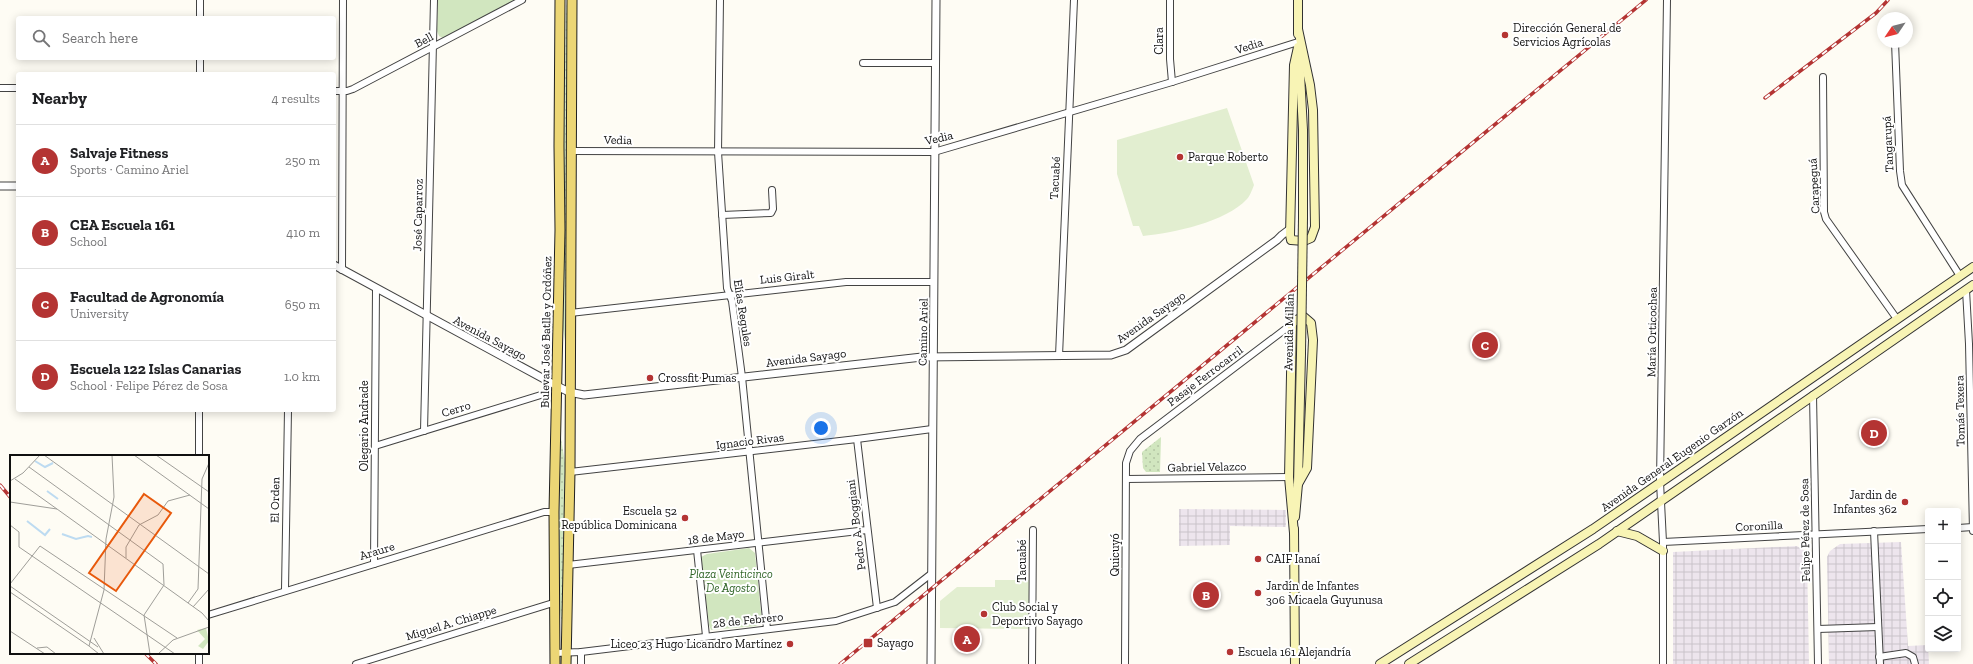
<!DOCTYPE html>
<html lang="en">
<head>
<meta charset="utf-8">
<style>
	:root { --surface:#fff; --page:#f2f2f2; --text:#202124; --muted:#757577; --line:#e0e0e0; --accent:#b43433 }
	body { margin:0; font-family:"Zilla Slab",serif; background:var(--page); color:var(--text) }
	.controls { position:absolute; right:12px; bottom:12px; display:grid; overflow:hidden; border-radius:4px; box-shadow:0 2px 10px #0003 }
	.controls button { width:36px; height:36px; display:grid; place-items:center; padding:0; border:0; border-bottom:1px solid var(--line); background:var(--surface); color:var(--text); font:20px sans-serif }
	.compass { position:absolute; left:1877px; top:12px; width:36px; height:36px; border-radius:50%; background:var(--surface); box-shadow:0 2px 10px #0003; rotate:235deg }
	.you { position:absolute; left:821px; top:428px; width:14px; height:14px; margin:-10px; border:3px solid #fff; border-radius:50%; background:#1a73e8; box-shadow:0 0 0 6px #1a73e833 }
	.badge { display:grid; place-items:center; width:26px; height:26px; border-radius:50%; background:var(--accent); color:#fff; font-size:13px; font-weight:700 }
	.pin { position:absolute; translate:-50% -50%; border:2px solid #fff; box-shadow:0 1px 4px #0006 }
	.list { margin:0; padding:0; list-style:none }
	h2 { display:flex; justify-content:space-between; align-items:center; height:52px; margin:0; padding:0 16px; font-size:17px }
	h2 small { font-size:13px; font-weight:400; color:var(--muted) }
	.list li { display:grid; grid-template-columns:26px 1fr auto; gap:12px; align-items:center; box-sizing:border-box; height:72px; padding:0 16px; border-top:1px solid var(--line) }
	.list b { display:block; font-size:15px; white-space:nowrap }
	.list p { margin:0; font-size:13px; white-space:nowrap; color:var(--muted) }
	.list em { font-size:13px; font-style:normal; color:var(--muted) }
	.icon { flex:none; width:22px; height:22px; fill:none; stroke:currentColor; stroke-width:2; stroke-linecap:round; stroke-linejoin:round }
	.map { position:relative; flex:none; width:1973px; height:664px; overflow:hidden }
	.search { position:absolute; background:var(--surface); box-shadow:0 2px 10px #0003; left:16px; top:16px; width:320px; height:44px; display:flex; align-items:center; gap:10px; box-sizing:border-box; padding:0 14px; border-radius:4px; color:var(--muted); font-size:15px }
	.panel { position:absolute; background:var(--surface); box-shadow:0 2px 10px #0003; left:16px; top:72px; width:320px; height:340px; border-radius:4px }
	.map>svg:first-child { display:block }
	.industrial { fill:url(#industrial-grid) }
	.grass { fill:url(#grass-dots) }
	.park { fill:#d1e6bf }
	.pitch { fill:#e2eed0 }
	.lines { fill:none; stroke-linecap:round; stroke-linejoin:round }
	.minor-casing { stroke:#434343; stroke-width:8 }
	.tertiary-casing { stroke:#434343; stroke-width:9 }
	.secondary-casing { stroke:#323232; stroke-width:10 }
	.primary-casing { stroke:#212121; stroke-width:11 }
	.minor { stroke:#fff; stroke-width:6 }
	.tertiary { stroke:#fff; stroke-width:7 }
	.secondary { stroke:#f8f4b5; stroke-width:8 }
	.primary { stroke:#ecd675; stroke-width:9 }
	.rail-casing { stroke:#b43433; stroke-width:3.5 }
	.rail { stroke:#fff; stroke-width:2; stroke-dasharray:6; stroke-linecap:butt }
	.secondary-bridge-casing { stroke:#323232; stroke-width:10; stroke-linecap:butt }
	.secondary-bridge { stroke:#f8f4b5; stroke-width:8 }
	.poi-dot { fill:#b43433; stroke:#fff; stroke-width:1.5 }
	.labels { text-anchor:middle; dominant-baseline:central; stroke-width:4; stroke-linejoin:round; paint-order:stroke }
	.poi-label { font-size:12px; fill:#101010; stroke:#fff; text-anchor:start }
	.street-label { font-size:12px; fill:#101010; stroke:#fff }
	.park-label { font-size:12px; font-style:italic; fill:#2e6325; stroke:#fff }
	.inset-river { fill:none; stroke:#bddbf1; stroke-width:2 }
	.inset-road { fill:none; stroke:#9f9e99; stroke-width:1 }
	.view { fill:#e8590c; fill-opacity:0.15; stroke:#e8590c; stroke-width:2 }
	.inset-edge { fill:none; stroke:#101010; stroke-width:2 }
</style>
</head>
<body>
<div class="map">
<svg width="1973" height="664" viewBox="0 0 1973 664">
	<defs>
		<pattern id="industrial-grid" width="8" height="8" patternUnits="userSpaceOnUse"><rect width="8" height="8" fill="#ede5ed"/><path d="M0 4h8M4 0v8" fill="none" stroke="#cac3ca"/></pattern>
		<pattern id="grass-dots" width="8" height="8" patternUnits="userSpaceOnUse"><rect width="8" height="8" fill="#d1e6bf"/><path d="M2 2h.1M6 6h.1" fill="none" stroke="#b2c4a3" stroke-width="1.8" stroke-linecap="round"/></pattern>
	</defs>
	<rect width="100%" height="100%" fill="#fefcf4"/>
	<g class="industrial">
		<polygon points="1179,509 1286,510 1286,527 1230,526 1230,545 1179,546"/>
		<polygon points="1901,542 1908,646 1928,645 1929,664 1829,664 1827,557 1830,551 1840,544"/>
		<polygon points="1797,546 1805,551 1807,557 1809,664 1673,664 1673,552"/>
	</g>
	<g class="grass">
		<polygon points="566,0 568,37 565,376 565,341 561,316"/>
		<polygon points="560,407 561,438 565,463 562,643 562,626 559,603"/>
		<polygon points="1161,437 1160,472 1146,472 1143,468 1142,452"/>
	</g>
	<g class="park">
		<polygon points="438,0 515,0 443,38 439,36 437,31"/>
		<polygon points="749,548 755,553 762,622 756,626 711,630 709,625 701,557 707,554"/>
	</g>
	<g class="pitch">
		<path d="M1227,108L1254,185C1252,190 1250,196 1247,199C1226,222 1173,233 1143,236L1139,226H1133L1117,174V140Z"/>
		<polygon points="995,580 1029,580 1029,629 940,628 940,601 957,587 995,587"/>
	</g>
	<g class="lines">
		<g class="minor-casing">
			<g id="minor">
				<polyline points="720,0 718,152 727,288 732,301 742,377 767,629"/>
				<polyline points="1170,0 1170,59 1172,82"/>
				<polyline points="200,18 200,0"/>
				<polyline points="1895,42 1900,171 1902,185 1960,276"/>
				<polyline points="863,63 936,63"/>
				<polyline points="200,74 200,58"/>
				<polyline points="1823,77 1824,212 1826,219 1897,319"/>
				<polyline points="0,88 18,88"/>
				<polyline points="334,91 347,91 353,89 522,0"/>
				<polyline points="570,151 934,152 1172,82 1298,42"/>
				<polyline points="722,215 771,213 773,209 772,190"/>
				<polyline points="342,270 343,0"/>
				<polyline points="1966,290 1969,344 1973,531"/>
				<polyline points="570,313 846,282 934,282"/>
				<polyline points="1059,356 1074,0"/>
				<polyline points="1813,395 1818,664"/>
				<polyline points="199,410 199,456"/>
				<polyline points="424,431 434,0"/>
				<polyline points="857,439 877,608"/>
				<polyline points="375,446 544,394"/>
				<polyline points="570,472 857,439 932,429"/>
				<polyline points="1126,479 1289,477"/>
				<polyline points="1958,528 1973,527"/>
				<polyline points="1874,531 1880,664"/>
				<polyline points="1663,542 1928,529"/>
				<polyline points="697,550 706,636"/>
				<polyline points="374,564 376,289"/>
				<polyline points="568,565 867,530"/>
				<polyline points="285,590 288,410"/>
				<polyline points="208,615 544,512 554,512"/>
				<polyline points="1818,629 1878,627"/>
				<polyline points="555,653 581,652 836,621 895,602 931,574"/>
				<polyline points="1879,657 1906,653 1913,657 1915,664"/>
				<polyline points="199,664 199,653"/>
				<polyline points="356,664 553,603"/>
				<polyline points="581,664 581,652"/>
				<polyline points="1032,664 1033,530"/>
				<polyline points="1125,664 1126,463 1130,451 1140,439 1292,324"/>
				<polyline points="1663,664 1663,542 1660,482 1667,0"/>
			</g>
		</g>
		<g class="tertiary-casing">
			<g id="tertiary">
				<polyline points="0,186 18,186"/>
				<polyline points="334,265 557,386 569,392 584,395 922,357 1111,355 1126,350 1277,240 1282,235 1290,229"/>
				<polyline points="931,664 936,0"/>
			</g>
		</g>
		<g class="secondary-casing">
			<g id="secondary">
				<polyline points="1298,29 1310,85 1313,110 1315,227 1311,238 1304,241 1291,240 1290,235 1294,65 1298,47"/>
				<polyline points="1298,34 1298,0"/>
				<polyline points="1299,55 1303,130 1303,218"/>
				<polyline points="1295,517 1298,484 1301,354"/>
				<polyline points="1294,529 1295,664"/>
				<polyline points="1617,531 1637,536 1663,551"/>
				<polyline points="1294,533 1289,477 1292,324 1296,320 1304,317 1311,323 1313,340 1307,468 1298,484"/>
				<polyline points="1380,664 1593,529 1973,267"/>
				<polyline points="1409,664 1599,544 1973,285"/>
			</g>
		</g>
		<g class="primary-casing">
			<g id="primary">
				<polyline points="555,664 554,512 560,230 559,146 560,0"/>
				<polyline points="566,664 570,472 572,0"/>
			</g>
		</g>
		<use href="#minor" class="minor"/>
		<use href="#tertiary" class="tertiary"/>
		<use href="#secondary" class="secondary"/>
		<use href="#primary" class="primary"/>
		<g class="rail-casing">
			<g id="rail">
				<polyline points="1765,98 1876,13 1888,0"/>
				<polyline points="0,485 11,498"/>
				<polyline points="145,653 156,664"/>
				<polyline points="840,664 1646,0"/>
			</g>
		</g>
		<use href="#rail" class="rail"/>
		<g class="secondary-bridge-casing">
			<polyline id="secondary-bridge" points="1301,354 1303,218"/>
		</g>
		<use href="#secondary-bridge" class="secondary-bridge"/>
	</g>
	<g class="poi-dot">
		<circle cx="1505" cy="35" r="4"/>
		<circle cx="1180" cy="157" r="4"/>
		<circle cx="650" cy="378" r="4"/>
		<circle cx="1905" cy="502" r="4"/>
		<circle cx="685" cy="518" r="4"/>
		<circle cx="1258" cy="559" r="4"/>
		<circle cx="1258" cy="593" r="4"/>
		<circle cx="984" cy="614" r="4"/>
		<rect x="863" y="638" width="10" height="10" rx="2"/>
		<circle cx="790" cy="644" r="4"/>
		<circle cx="1230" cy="652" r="4"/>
	</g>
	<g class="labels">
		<g class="poi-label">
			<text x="1513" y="28">Dirección General de<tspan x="1513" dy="14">Servicios Agrícolas</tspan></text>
			<text x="1188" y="157">Parque Roberto</text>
			<text x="658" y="378">Crossfit Pumas</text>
			<text x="1897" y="495" text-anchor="end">Jardin de<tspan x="1897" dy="14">Infantes 362</tspan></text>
			<text x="677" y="511" text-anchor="end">Escuela 52<tspan x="677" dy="14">República Dominicana</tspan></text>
			<text x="1266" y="559">CAIF Ianaí</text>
			<text x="1266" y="586">Jardín de Infantes<tspan x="1266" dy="14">306 Micaela Guyunusa</tspan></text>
			<text x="992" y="607">Club Social y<tspan x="992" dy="14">Deportivo Sayago</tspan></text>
			<text x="877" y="643">Sayago</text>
			<text x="782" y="644" text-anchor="end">Liceo 23 Hugo Licandro Martínez</text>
			<text x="1238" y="652">Escuela 161 Alejandría</text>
		</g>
		<g class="street-label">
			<text transform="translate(424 40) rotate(-28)">Bell</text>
			<text transform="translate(1159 41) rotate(-90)">Clara</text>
			<text transform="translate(1249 46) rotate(-18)">Vedia</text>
			<text transform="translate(939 138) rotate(-13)">Vedia</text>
			<text transform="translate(618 140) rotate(1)">Vedia</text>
			<text transform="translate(1888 144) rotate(-93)">Tangarupá</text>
			<text transform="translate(1055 178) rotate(-87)">Tacuabé</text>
			<text transform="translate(1814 186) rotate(-93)">Carapeguá</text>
			<text transform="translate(418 215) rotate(-89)">José Caparroz</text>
			<text transform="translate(787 277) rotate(-6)">Luis Giralt</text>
			<text transform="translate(743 313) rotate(81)">Elías Regules</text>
			<text transform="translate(1151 317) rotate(-35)">Avenida Sayago</text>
			<text transform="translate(546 332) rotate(-89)">Bulevar José Batlle y Ordóñez</text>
			<text transform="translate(923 332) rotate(-89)">Camino Ariel</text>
			<text transform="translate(1289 332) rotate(-89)">Avenida Millán</text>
			<text transform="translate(1652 332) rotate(-89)">María Orticochea</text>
			<text transform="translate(490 338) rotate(28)">Avenida Sayago</text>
			<text transform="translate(806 358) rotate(-7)">Avenida Sayago</text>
			<text transform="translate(1205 376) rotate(-37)">Pasaje Ferrocarril</text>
			<text transform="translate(456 409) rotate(-17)">Cerro</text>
			<text transform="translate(1960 411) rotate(-91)">Tomás Texera</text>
			<text transform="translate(364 426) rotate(-90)">Olegario Andrade</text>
			<text transform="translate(750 441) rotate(-7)">Ignacio Rivas</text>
			<text transform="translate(1672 460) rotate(-35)">Avenida General Eugenio Garzón</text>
			<text transform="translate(1207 467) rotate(-1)">Gabriel Velazco</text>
			<text transform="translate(275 500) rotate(-89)">El Orden</text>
			<text transform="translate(856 525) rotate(-97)">Pedro A. Boggiani</text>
			<text transform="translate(1759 526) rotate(-3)">Coronilla</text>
			<text transform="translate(1805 530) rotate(-91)">Felipe Pérez de Sosa</text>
			<text transform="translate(716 537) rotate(-7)">18 de Mayo</text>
			<text transform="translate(377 551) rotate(-17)">Araure</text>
			<text transform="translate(1115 555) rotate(-90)">Quicuyó</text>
			<text transform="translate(1022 561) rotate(-90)">Tacuabé</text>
			<text transform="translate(748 620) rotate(-6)">28 de Febrero</text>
			<text transform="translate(451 623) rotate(-17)">Miguel A. Chiappe</text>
		</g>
		<g class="park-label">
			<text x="731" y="574">Plaza Veinticinco<tspan x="731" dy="14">De Agosto</tspan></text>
		</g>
	</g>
	<g transform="translate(10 455)">
		<rect width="199" height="199" fill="#fefcf4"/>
		<path d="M196,173L199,186L193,194L188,191L195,184L187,175Z" fill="#d1e6bf"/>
		<path class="inset-river" d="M25,6L35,12L43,8M37,36L48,44M17,66L35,80L40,74M52,79L66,84L78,81L82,82"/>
		<path class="inset-road" d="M34,0L199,119M124,0L199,54M146,0L199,37M19,12L153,109L154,130L134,160L140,199M5,24L47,54M0,26L13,18L30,0M0,47L47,54L192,158L199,166M0,70L9,77V92L165,199M116,103V92L129,70L148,60L158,46L180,40M0,129L30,91L167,183M0,131L88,192M0,137L79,191M178,148L188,134L192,24L199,8M183,152L199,134M0,176L35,199M84,183L94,199M27,193L37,192L46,199M89,199L79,191L94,135L96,84L104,42L102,0M148,199L163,185L199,172"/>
		<path class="view" d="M134,39L161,58L106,136L79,118Z"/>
		<rect width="199" height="199" class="inset-edge"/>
	</g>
</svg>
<div class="controls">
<button>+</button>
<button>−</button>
<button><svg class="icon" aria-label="locate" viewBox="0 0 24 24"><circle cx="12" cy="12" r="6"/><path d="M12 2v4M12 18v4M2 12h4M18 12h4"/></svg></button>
<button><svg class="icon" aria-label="layers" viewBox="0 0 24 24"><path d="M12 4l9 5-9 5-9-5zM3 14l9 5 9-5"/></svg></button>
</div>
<svg class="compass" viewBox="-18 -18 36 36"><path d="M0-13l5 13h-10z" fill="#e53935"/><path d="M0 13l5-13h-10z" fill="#757577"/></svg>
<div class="you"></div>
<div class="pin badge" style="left:967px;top:639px">A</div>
<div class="pin badge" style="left:1206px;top:595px">B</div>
<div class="pin badge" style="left:1485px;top:345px">C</div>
<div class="pin badge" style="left:1874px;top:433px">D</div>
<div class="search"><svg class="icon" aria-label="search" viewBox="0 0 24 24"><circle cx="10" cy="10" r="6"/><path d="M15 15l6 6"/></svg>Search here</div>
<section class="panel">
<h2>Nearby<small>4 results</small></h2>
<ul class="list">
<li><span class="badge">A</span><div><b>Salvaje Fitness</b><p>Sports · Camino Ariel</p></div><em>250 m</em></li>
<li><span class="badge">B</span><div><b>CEA Escuela 161</b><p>School</p></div><em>410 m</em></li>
<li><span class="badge">C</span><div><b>Facultad de Agronomía</b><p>University</p></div><em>650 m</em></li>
<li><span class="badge">D</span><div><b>Escuela 122 Islas Canarias</b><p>School · Felipe Pérez de Sosa</p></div><em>1.0 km</em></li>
</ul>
</section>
</div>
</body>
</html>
